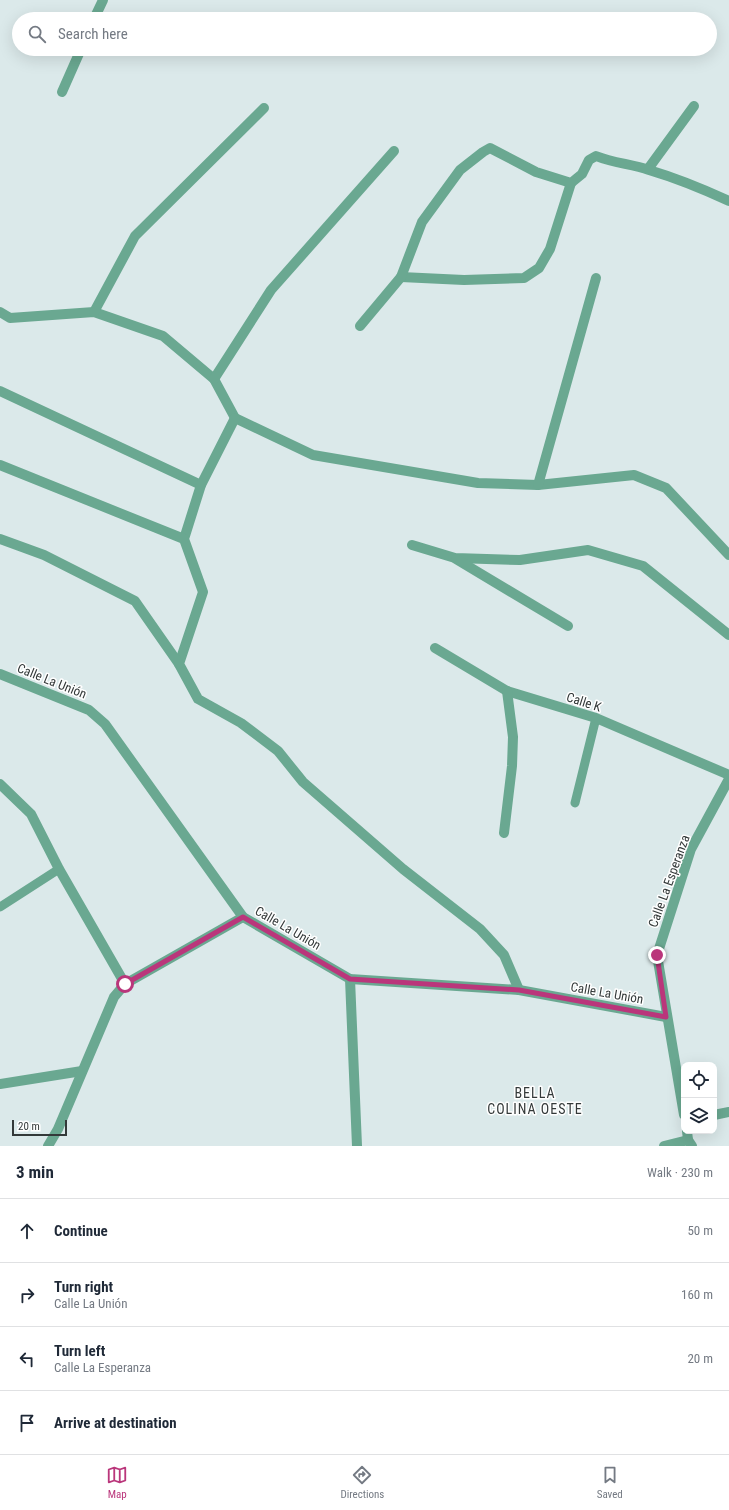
<!DOCTYPE html>
<html lang="en">
<head>
<meta charset="utf-8">
<style>
	:root { --surface:#fff; --page:#f2f2f3; --text:#1f2937; --muted:#747a83; --line:#e0e1e3; --accent:#ba367b }
	body { margin:0; font-family:"Roboto Condensed",sans-serif; background:var(--page); color:var(--text) }
	.controls { position:absolute; right:12px; bottom:12px; display:grid; overflow:hidden; border-radius:8px; box-shadow:0 4px 16px #0002 }
	.controls button { width:36px; height:36px; display:grid; place-items:center; padding:0; border:0; border-bottom:1px solid var(--line); background:var(--surface); color:var(--text); font:20px sans-serif }
	.scale { position:absolute; left:12px; bottom:10px; width:55px; box-sizing:border-box; padding-left:4px; border:2px solid #333939; border-top:0; font-size:11px; line-height:14px; white-space:nowrap; color:#333939; -webkit-text-stroke:3px #fff; paint-order:stroke }
	.stop { position:absolute; width:12px; height:12px; margin:-9px; border:3px solid #ba367b; border-radius:50%; background:#fff }
	.stop.end { background:#ba367b; border-color:#fff; box-shadow:0 1px 4px #0008 }
	.list { margin:0; padding:0; list-style:none }
	h2 { display:flex; justify-content:space-between; align-items:center; height:52px; margin:0; padding:0 16px; font-size:17px }
	h2 small { font-size:13px; font-weight:400; color:var(--muted) }
	.list li { display:grid; grid-template-columns:26px 1fr auto; gap:12px; align-items:center; box-sizing:border-box; height:64px; padding:0 16px; border-top:1px solid var(--line) }
	.list b { display:block; font-size:15px; white-space:nowrap }
	.list p { margin:0; font-size:13px; white-space:nowrap; color:var(--muted) }
	.list em { font-size:13px; font-style:normal; color:var(--muted) }
	.icon { flex:none; width:22px; height:22px; fill:none; stroke:currentColor; stroke-width:2; stroke-linecap:round; stroke-linejoin:round }
	.map { position:relative; flex:none; width:729px; height:1146px; overflow:hidden }
	.search { position:absolute; background:var(--surface); box-shadow:0 4px 16px #0002; left:12px; right:12px; top:12px; height:44px; display:flex; align-items:center; gap:10px; box-sizing:border-box; padding:0 14px; border-radius:22px; color:var(--muted); font-size:15px }
	.sheet { height:308px; background:var(--surface) }
	nav { display:flex; justify-content:space-around; align-items:center; box-sizing:border-box; height:56px; border-top:1px solid var(--line); background:var(--surface); font-size:11px; color:var(--muted) }
	nav a { display:grid; justify-items:center; gap:2px }
	nav .on { color:var(--accent) }
	.map>svg:first-child { display:block }
	.lines { fill:none; stroke-linecap:round; stroke-linejoin:round }
	.service { stroke:#6aa891; stroke-width:9 }
	.minor { stroke:#6aa891; stroke-width:10 }
	.route { stroke:#ba367b; stroke-width:5 }
	.labels { text-anchor:middle; dominant-baseline:central; stroke-width:3; stroke-linejoin:round; paint-order:stroke }
	.street-label { font-size:13px; fill:#333939; stroke:#fff }
	.neighbourhood-label { font-size:14px; letter-spacing:1px; fill:#333939; stroke:#fff }
</style>
</head>
<body>
<div class="map">
<svg width="729" height="1146" viewBox="0 0 729 1146">
	<rect width="100%" height="100%" fill="#dbe9ea"/>
	<g class="lines">
		<g class="service">
			<polyline points="575,803 596,718"/>
			<polyline points="0,907 59,869"/>
		</g>
		<g class="minor">
			<polyline points="94,19 103,0"/>
			<polyline points="62,92 81,49"/>
			<polyline points="648,169 694,106"/>
			<polyline points="401,277 464,280 524,278 539,268 550,249 571,183"/>
			<polyline points="0,312 10,318 94,312 163,336 214,379 235,418 313,455 478,483 538,485 634,475 666,488 729,555"/>
			<polyline points="94,312 135,236 264,108"/>
			<path d="M360,326L401,277L422,222L460,170L483,152L490,148L536,172L571,183L582,174L589,160L596,156C613,163 631,164 649,170C676,178 703,189 729,201"/>
			<polyline points="214,379 271,290 394,151"/>
			<polyline points="0,391 201,485"/>
			<polyline points="235,418 201,485 184,539 203,592 179,664 198,699 241,723 278,751 303,782 403,869 480,929 504,955 519,990"/>
			<polyline points="0,465 184,539"/>
			<polyline points="538,485 596,278"/>
			<polyline points="0,539 44,555 135,601 179,664"/>
			<polyline points="412,545 455,558 520,560 588,550 643,566 729,635"/>
			<polyline points="456,559 568,626"/>
			<polyline points="435,648 507,691 596,718 729,775"/>
			<polyline points="0,674 89,710 105,724 243,917 350,979 519,990 666,1017"/>
			<polyline points="0,784 31,814 59,869 125,984"/>
			<polyline points="504,833 512,766 513,737 507,691"/>
			<polyline points="350,979 357,1146"/>
			<polyline points="0,1084 82,1071"/>
			<polyline points="684,1115 657,955 691,849 729,779"/>
			<polyline points="714,1115 729,1112"/>
			<polyline points="687,1131 688,1140 692,1146"/>
			<polyline points="48,1146 58,1129 114,997 125,984 243,917"/>
			<polyline points="664,1146 688,1140"/>
		</g>
	</g>
	<g class="lines">
		<polyline class="route" points="125,984 243,917 350,979 519,990 666,1017 657,955"/>
	</g>
	<g class="labels">
		<g class="street-label">
			<text transform="translate(52 681) rotate(22)">Calle La Unión</text>
			<text transform="translate(584 702) rotate(18)">Calle K</text>
			<text transform="translate(669 881) rotate(-70)">Calle La Esperanza</text>
			<text transform="translate(288 928) rotate(30)">Calle La Unión</text>
			<text transform="translate(607 993) rotate(10)">Calle La Unión</text>
		</g>
		<g class="neighbourhood-label">
			<text x="535" y="1093">BELLA<tspan x="535" dy="16">COLINA OESTE</tspan></text>
		</g>
	</g>
</svg>
<div class="controls">
<button><svg class="icon" aria-label="locate" viewBox="0 0 24 24"><circle cx="12" cy="12" r="6"/><path d="M12 2v4M12 18v4M2 12h4M18 12h4"/></svg></button>
<button><svg class="icon" aria-label="layers" viewBox="0 0 24 24"><path d="M12 4l9 5-9 5-9-5zM3 14l9 5 9-5"/></svg></button>
</div>
<div class="scale">20 m</div>
<div class="stop" style="left:125px;top:984px"></div>
<div class="stop end" style="left:657px;top:955px"></div>
<div class="search"><svg class="icon" aria-label="search" viewBox="0 0 24 24"><circle cx="10" cy="10" r="6"/><path d="M15 15l6 6"/></svg>Search here</div>
</div>
<section class="sheet">
<h2>3 min<small>Walk · 230 m</small></h2>
<ul class="list">
<li><svg class="icon" aria-label="ahead" viewBox="0 0 24 24"><path d="M12 20V5M6 11l6-6 6 6"/></svg><div><b>Continue</b></div><em>50 m</em></li>
<li><svg class="icon" aria-label="right" viewBox="0 0 24 24"><path d="M7 20v-9h11M14 6l5 5-5 5"/></svg><div><b>Turn right</b><p>Calle La Unión</p></div><em>160 m</em></li>
<li><svg class="icon" aria-label="left" viewBox="0 0 24 24"><path d="M17 20v-9H6M10 6l-5 5 5 5"/></svg><div><b>Turn left</b><p>Calle La Esperanza</p></div><em>20 m</em></li>
<li><svg class="icon" aria-label="arrive" viewBox="0 0 24 24"><path d="M6 21V4h12l-3 4 3 4H6"/></svg><div><b>Arrive at destination</b></div></li>
</ul>
</section>
<nav>
<a class="on"><svg class="icon" aria-label="map" viewBox="0 0 24 24"><path d="M3 6l6-2 6 2 6-2v14l-6 2-6-2-6 2zM9 4v14M15 6v14"/></svg>Map</a>
<a><svg class="icon" aria-label="directions" viewBox="0 0 24 24"><path d="M12 3l9 9-9 9-9-9zM9 14v-3h6M13 9l2 2-2 2"/></svg>Directions</a>
<a><svg class="icon" aria-label="saved" viewBox="0 0 24 24"><path d="M7 4h10v16l-5-4-5 4z"/></svg>Saved</a>
</nav>
</body>
</html>
